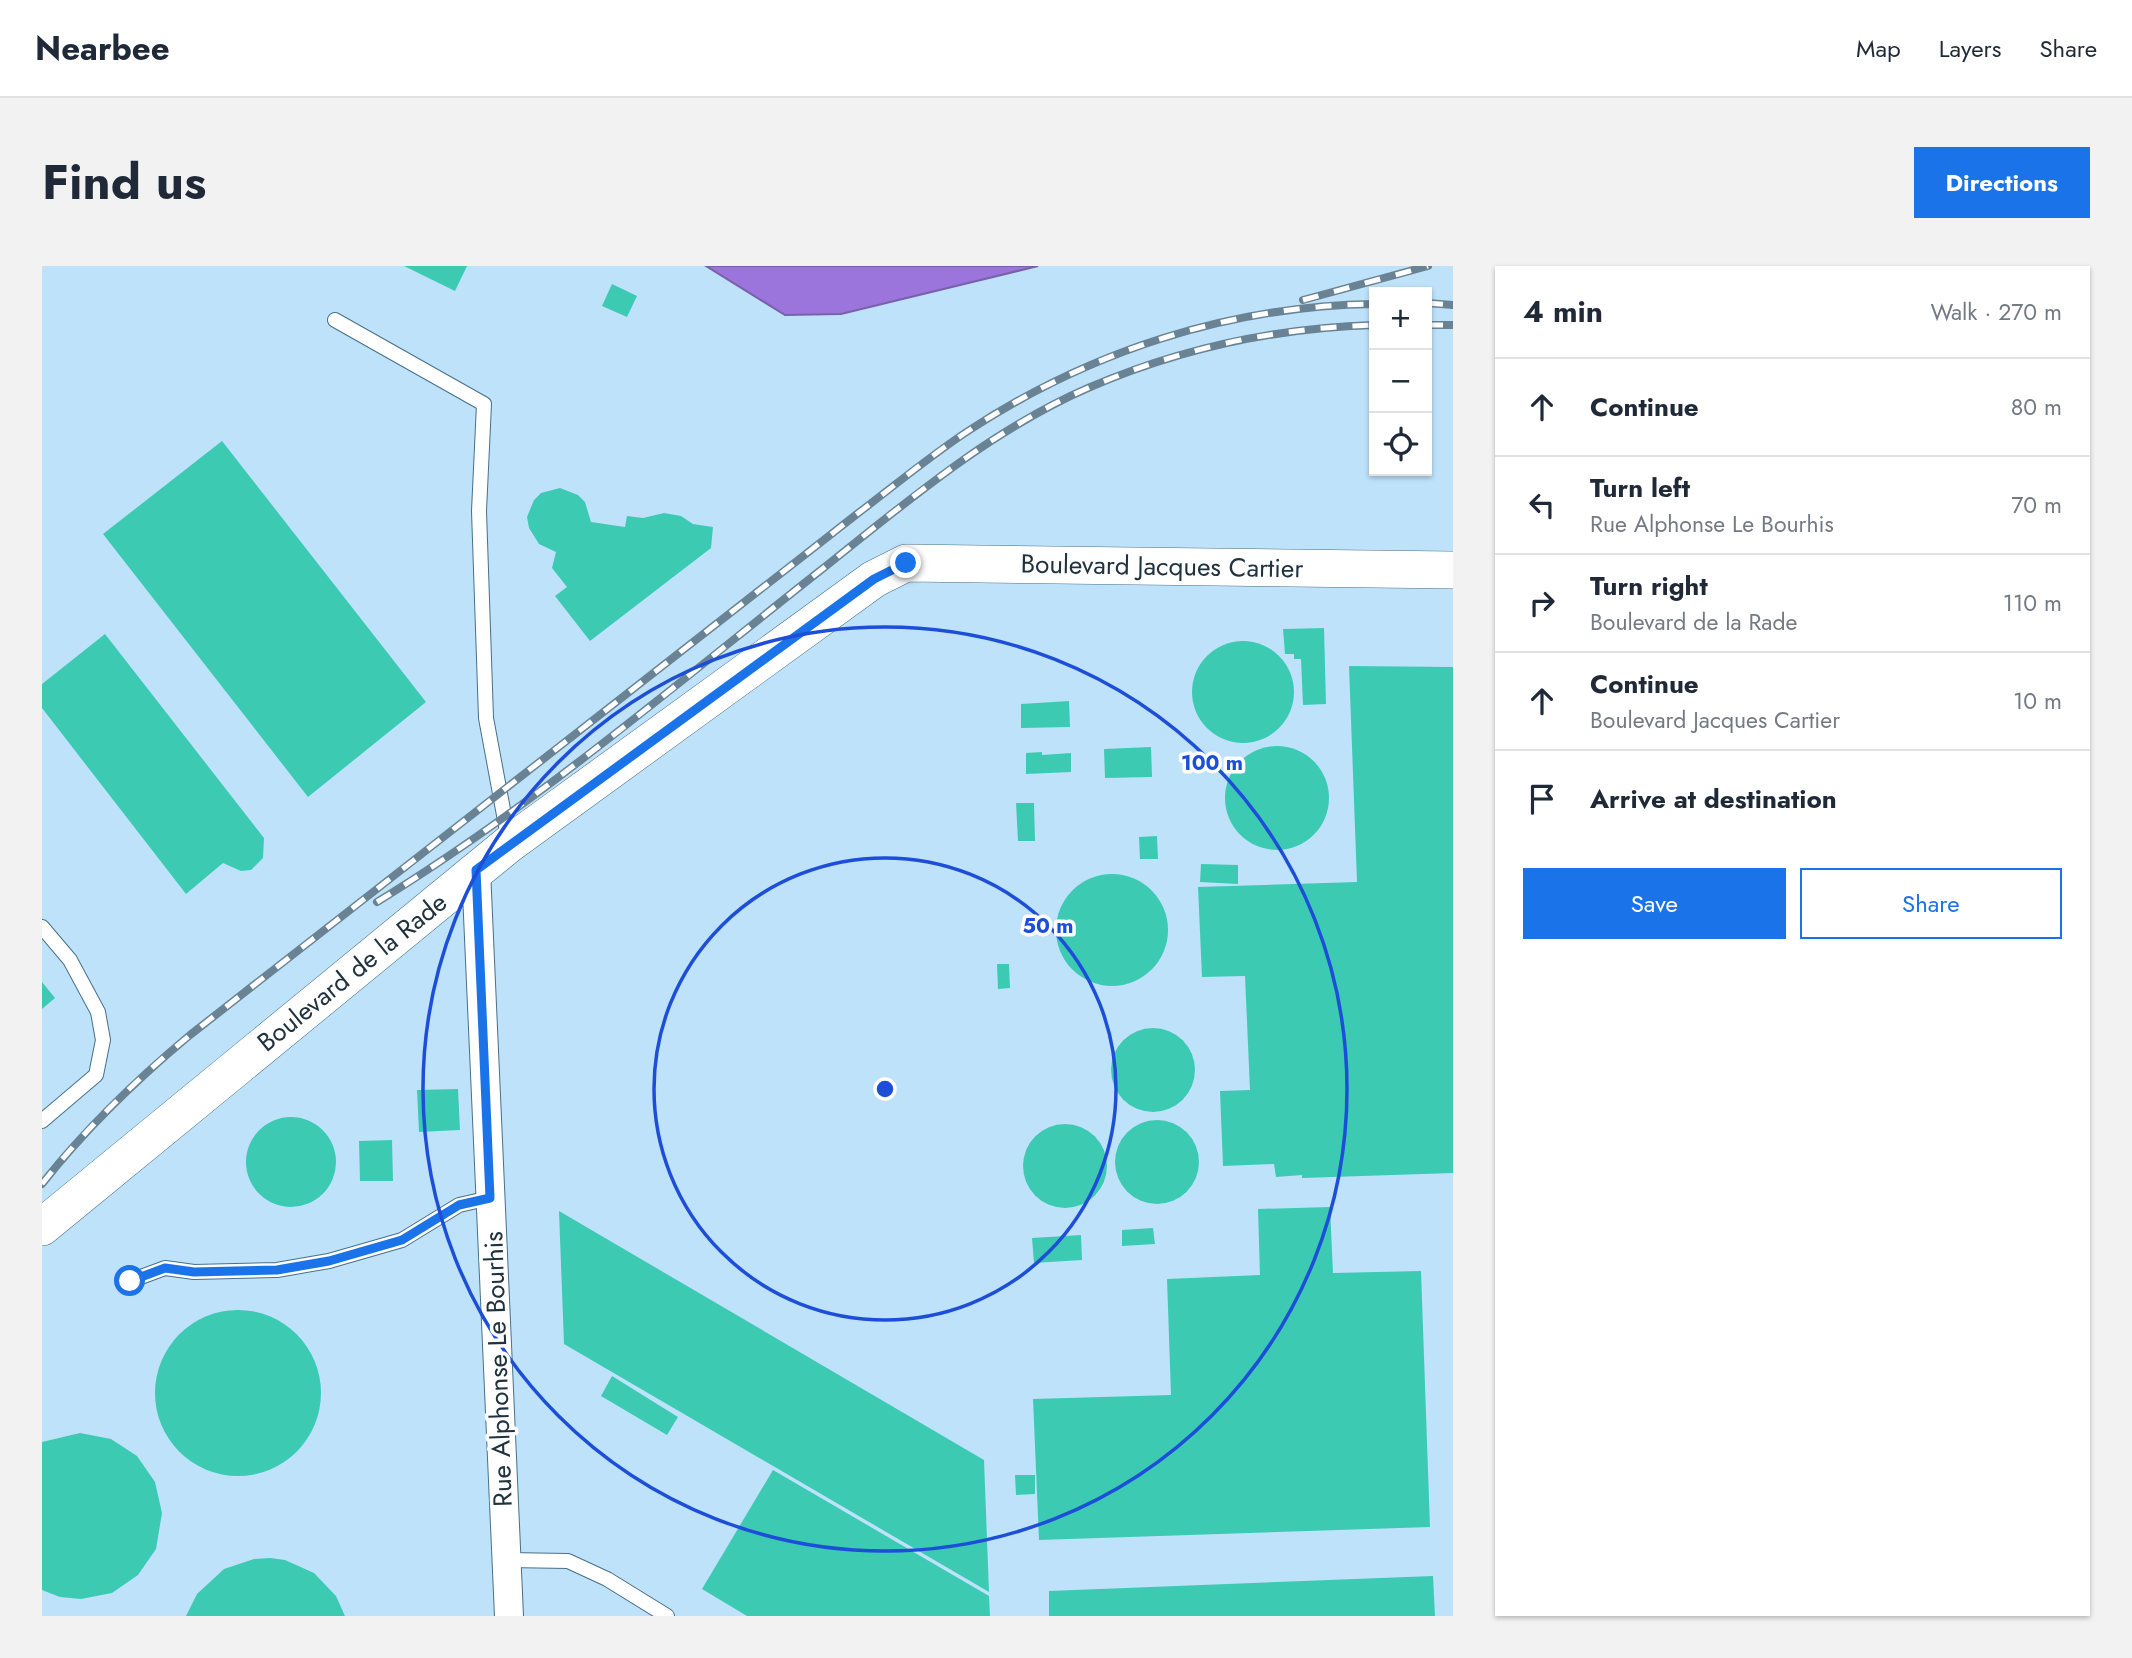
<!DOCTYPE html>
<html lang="en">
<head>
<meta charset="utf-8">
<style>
	:root { --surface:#fff; --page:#f2f2f3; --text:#1f2937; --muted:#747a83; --line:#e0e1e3; --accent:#1a73e8 }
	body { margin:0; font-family:Jost,sans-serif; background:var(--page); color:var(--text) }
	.controls { position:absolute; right:21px; top:21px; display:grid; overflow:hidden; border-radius:0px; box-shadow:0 2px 5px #0004 }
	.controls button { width:63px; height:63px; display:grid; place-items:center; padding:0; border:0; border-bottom:2px solid var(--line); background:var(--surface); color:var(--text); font:35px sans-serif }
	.stop { position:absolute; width:21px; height:21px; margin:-16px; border:5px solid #1a73e8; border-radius:50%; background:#fff }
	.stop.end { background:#1a73e8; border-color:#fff; box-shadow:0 2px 7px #0008 }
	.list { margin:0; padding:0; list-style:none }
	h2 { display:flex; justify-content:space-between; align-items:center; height:91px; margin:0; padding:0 28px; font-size:30px }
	h2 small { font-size:23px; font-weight:400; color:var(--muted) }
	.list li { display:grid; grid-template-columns:46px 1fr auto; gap:21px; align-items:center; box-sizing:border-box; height:98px; padding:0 28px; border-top:2px solid var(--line) }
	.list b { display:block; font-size:26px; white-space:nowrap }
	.list p { margin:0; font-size:23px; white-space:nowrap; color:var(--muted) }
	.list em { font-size:23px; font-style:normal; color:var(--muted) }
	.actions { display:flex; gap:14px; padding:21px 28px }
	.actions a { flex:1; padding:16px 0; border:2px solid var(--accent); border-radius:0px; text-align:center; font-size:24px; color:var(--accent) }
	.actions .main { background:var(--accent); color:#fff }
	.icon { flex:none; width:38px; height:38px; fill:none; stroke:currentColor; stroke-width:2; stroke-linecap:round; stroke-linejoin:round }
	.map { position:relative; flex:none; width:1411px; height:1350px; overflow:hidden; border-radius:0px }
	header { display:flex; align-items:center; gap:42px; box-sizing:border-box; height:98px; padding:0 35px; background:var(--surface); border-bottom:2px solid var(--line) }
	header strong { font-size:33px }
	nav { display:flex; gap:38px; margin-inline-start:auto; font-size:24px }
	.intro { display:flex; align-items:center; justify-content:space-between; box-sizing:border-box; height:168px; padding:0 42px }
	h1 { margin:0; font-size:49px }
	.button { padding:18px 32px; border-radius:0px; background:var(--accent); color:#fff; font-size:24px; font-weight:700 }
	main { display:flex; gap:42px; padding:0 42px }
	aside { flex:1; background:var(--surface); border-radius:0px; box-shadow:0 2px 5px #0004 }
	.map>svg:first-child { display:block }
	.water { fill:#9c75dc; stroke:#7761ad; stroke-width:2 }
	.building { fill:#3dcab3 }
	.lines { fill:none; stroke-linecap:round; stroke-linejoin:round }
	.service-casing { stroke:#47708b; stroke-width:16 }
	.minor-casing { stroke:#47708b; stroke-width:30 }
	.tertiary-casing { stroke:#47708b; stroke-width:38 }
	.service { stroke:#fff; stroke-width:14 }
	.minor { stroke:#fff; stroke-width:28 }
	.tertiary { stroke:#fff; stroke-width:37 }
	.rail-casing { stroke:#698395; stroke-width:8 }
	.rail { stroke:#fefefe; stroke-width:5; stroke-dasharray:16; stroke-linecap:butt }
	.route { stroke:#1a73e8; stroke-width:9 }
	.ring { fill:none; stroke:#1d4ed8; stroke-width:3.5 }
	.labels { text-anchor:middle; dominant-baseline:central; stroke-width:7; stroke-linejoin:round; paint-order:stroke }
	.street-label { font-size:26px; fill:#20323e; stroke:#fefefe }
	.centre { fill:#1d4ed8; stroke:#fefefe; stroke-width:3.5 }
	.ring-label { font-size:21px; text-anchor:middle; font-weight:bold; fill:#1d4ed8; stroke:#fefefe; stroke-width:7; stroke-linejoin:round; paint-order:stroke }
</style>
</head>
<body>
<header>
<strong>Nearbee</strong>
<nav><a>Map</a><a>Layers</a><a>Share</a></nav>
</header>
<div class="intro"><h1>Find us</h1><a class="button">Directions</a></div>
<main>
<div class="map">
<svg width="1411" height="1350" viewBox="0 0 1411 1350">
	<rect width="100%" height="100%" fill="#bfe2fb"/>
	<polygon class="water" points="664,0 996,0 799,48 743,49"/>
	<g class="building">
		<polygon points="362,0 425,0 413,25"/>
		<polygon points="570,18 595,30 585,51 560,40"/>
		<polygon points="180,175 384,436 266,531 61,268"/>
		<polygon points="518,222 536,229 543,236 549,256 583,261 585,250 601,252 622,247 639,250 651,258 671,261 669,282 548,375 513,330 525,321 510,302 514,286 497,278 487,262 485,251 492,234 499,227"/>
		<polygon points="1282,362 1284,438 1261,439 1259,393 1252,393 1252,388 1243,388 1241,363"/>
		<polygon points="63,368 222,572 221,592 209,604 199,605 181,597 144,628 0,442 0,418"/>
		<circle cx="1201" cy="426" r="51"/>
		<polygon points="1307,400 1411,401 1411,907 1260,912 1260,909 1234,911 1232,898 1181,900 1178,825 1208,824 1203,710 1160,711 1156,621 1315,616"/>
		<polygon points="1027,435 1028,461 979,462 979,438"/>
		<circle cx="1235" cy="532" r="52"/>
		<polygon points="1109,481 1110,511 1063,512 1062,483"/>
		<polygon points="1000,486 1000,489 1029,487 1029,506 984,508 984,487"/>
		<polygon points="974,537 992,537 993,575 976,575"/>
		<polygon points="1115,570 1116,593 1098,593 1097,571"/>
		<polygon points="1159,598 1196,599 1196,618 1158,616"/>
		<circle cx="1070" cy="664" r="56"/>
		<polygon points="955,698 967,698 968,722 956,723"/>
		<polygon points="0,716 13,732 0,743"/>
		<circle cx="1111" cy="804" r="42"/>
		<polygon points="416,823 418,864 377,866 375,824"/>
		<circle cx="249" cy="896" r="45"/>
		<circle cx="1115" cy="896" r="42"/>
		<circle cx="1023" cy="900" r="42"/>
		<polygon points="350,874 351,915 318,915 317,875"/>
		<polygon points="1288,941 1291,1007 1379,1005 1388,1261 997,1274 991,1133 1129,1129 1125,1013 1218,1009 1216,943"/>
		<polygon points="517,945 942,1194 947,1326 522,1078"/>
		<polygon points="1111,962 1113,978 1080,980 1080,964"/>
		<polygon points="1039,969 1040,994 992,997 990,972"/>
		<circle cx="196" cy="1127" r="83"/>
		<polygon points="570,1110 636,1151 625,1169 559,1130"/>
		<polygon points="38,1167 69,1173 95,1190 113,1216 120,1247 114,1283 96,1309 70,1327 39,1333 18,1331 0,1324 0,1176"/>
		<polygon points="731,1204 947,1330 948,1350 705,1350 660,1323"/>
		<polygon points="973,1209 993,1209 993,1228 974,1229"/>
		<polygon points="228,1292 243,1294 272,1307 294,1330 303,1350 144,1350 155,1328 182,1303 212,1293"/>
		<polygon points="1391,1310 1393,1350 1007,1350 1007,1325"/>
	</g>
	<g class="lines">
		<g class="service-casing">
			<g id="service">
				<polyline points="293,54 442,138 437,245 444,452 467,576"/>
				<polyline points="0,661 28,694 56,746 61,774 54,809 0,855"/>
				<polyline points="88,1015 123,1002 152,1006 235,1004 287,995 360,974 417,939 448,932"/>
				<polyline points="464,1294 526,1295 565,1313 625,1350"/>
			</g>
		</g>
		<g class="minor-casing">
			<polyline id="minor" points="434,604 467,1350"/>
		</g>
		<g class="tertiary-casing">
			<polyline id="tertiary" points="0,961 467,578 832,313 864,297 1411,304"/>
		</g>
		<use href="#service" class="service"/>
		<use href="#minor" class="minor"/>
		<use href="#tertiary" class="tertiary"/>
		<g class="rail-casing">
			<g id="rail">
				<polyline points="1261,34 1386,0"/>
				<polyline points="1385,37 1411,39"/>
				<polyline points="1385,59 1411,59"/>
				<path d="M335,636C492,540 634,418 779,304C862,238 947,165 1046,122C1139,82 1232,62 1332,59"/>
				<path d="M0,918C44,862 93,815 148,769L815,248C852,220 888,190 926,165C1048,85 1187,40 1332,38"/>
			</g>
		</g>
		<use href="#rail" class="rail"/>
	</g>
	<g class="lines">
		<polyline class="route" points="88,1015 123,1002 152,1006 235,1004 287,995 360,974 417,939 448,932 434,604 832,313 864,297"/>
	</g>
	<g class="ring">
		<circle cx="843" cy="823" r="231"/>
		<circle cx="843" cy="823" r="462"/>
	</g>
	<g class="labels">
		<g class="street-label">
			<text transform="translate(1120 300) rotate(1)">Boulevard Jacques Cartier</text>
			<text transform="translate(310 706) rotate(-39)">Boulevard de la Rade</text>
			<text transform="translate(456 1103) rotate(-92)">Rue Alphonse Le Bourhis</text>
		</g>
	</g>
	<circle cx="843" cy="823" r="10" class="centre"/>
	<g class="ring-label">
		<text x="1170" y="504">100 m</text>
		<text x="1006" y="667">50 m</text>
	</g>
</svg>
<div class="controls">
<button>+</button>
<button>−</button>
<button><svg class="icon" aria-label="locate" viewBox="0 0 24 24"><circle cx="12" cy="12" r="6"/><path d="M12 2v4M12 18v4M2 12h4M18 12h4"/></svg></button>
</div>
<div class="stop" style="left:88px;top:1015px"></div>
<div class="stop end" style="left:864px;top:297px"></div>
</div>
<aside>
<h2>4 min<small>Walk · 270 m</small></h2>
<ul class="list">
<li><svg class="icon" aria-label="ahead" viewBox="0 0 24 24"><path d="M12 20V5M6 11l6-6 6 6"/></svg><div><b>Continue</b></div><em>80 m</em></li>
<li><svg class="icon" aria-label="left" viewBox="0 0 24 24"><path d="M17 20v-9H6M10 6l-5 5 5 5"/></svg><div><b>Turn left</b><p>Rue Alphonse Le Bourhis</p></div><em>70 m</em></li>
<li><svg class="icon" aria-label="right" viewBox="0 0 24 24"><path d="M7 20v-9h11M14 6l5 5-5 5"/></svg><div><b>Turn right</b><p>Boulevard de la Rade</p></div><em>110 m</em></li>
<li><svg class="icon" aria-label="ahead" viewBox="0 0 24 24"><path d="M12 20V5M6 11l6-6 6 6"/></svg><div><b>Continue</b><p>Boulevard Jacques Cartier</p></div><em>10 m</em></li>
<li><svg class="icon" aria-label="arrive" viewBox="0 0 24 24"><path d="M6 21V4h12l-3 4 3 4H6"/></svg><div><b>Arrive at destination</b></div></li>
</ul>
<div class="actions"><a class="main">Save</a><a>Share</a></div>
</aside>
</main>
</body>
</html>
